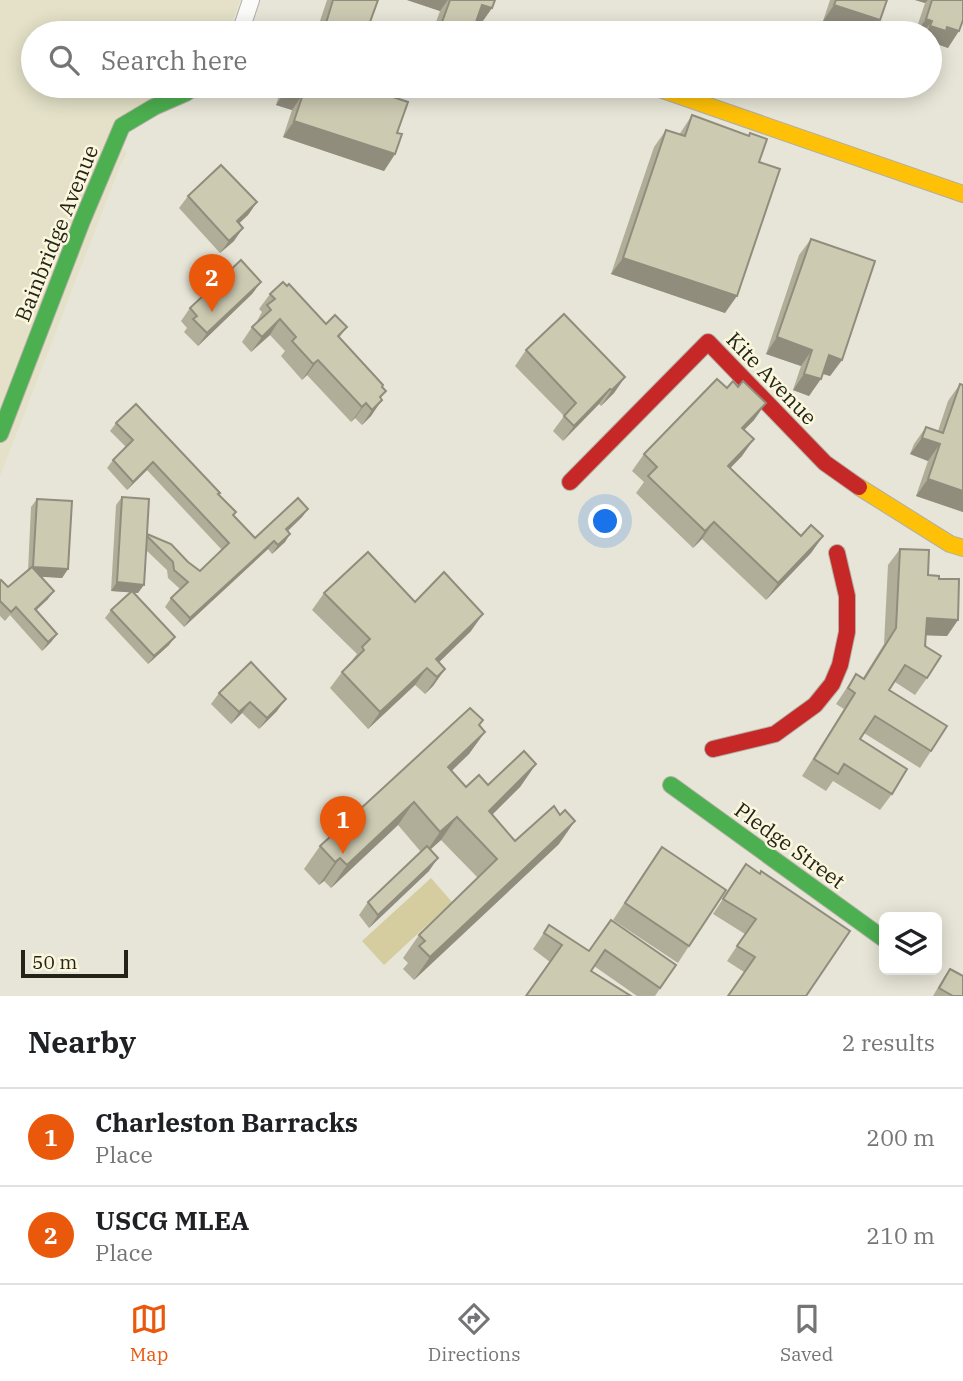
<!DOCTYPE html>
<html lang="en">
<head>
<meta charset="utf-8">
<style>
	:root { --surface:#fff; --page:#f6f6f6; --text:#202124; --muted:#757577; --line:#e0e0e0; --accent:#ea580c }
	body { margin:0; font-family:"IBM Plex Serif",serif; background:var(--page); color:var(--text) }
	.controls { position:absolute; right:21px; bottom:21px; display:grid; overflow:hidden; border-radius:10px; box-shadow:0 4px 18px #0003 }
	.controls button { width:63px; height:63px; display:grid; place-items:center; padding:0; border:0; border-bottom:2px solid var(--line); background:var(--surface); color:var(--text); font:35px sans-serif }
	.scale { position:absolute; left:21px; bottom:18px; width:107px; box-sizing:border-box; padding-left:7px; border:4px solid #242319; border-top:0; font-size:19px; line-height:24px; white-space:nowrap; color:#242319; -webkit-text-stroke:5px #fbf7dd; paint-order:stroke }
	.you { position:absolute; left:606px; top:522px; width:24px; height:24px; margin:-18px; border:5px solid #fff; border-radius:50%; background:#1a73e8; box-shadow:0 0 0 10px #1a73e833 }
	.badge { display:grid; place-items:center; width:46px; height:46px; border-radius:50%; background:var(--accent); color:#fff; font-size:23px; font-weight:700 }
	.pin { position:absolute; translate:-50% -58px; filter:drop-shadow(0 2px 4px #0008) }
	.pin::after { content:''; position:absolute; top:37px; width:24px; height:21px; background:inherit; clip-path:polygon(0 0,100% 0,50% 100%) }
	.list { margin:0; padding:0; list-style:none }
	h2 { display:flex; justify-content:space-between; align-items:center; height:91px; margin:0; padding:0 28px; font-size:30px }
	h2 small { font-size:23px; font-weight:400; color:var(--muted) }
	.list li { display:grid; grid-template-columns:46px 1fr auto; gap:21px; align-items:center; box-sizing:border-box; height:98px; padding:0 28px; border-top:2px solid var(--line) }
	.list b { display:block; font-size:26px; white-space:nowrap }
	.list p { margin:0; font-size:23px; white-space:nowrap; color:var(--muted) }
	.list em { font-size:23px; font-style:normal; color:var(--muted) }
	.icon { flex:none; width:38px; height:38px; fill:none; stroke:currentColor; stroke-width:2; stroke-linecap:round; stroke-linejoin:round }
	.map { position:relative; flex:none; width:963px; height:996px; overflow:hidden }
	.search { position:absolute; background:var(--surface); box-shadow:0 4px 18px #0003; left:21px; right:21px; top:21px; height:77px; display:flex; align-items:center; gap:18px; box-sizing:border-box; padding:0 24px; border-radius:38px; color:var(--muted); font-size:26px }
	.sheet { height:287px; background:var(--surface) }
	nav { display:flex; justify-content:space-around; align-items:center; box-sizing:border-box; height:98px; border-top:2px solid var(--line); background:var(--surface); font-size:19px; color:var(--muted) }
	nav a { display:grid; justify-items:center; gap:4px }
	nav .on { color:var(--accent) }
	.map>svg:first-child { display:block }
	.built { fill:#e4e1c8 }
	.green { fill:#d5cda0 }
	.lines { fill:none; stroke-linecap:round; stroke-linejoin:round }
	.street-casing { stroke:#b1afa4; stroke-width:18 }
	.fast-casing { stroke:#b1afa4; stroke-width:18 }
	.slow-casing { stroke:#b1afa4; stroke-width:18 }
	.jam-casing { stroke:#b1afa4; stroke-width:18 }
	.street { stroke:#fbfbf9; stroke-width:16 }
	.fast { stroke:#4caf50; stroke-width:16 }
	.slow { stroke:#ffc107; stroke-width:16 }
	.jam { stroke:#c62828; stroke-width:16 }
	.wall { fill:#b0ae99 }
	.shaded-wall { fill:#908d7d }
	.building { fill:#cdcab2; stroke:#908d7d; stroke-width:2 }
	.labels { text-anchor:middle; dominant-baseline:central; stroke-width:5; stroke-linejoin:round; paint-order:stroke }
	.street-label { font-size:21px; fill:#242319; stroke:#fbf7dd }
</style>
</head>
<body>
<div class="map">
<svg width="963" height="996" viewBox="0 0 963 996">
	<rect width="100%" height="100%" fill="#e7e5d7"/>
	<polygon class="built" points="0,0 240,0 228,33 33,33 33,86 178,86 110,136 127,153 120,166 0,476"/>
	<polygon class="green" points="431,878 452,902 384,965 362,941"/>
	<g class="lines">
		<g class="street-casing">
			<polyline id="street" points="240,33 251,0"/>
		</g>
		<g class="fast-casing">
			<g id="fast">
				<polyline points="0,434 82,221 122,126 154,107 186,93 196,86"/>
				<polyline points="671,785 884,939"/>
			</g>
		</g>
		<g class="slow-casing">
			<g id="slow">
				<polyline points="651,86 963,194"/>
				<polyline points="859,487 950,544 963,548"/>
			</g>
		</g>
		<g class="jam-casing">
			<g id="jam">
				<polyline points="570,482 708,342 825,463 859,487"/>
				<polyline points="713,749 775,734 815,705 832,684 840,665 847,632 847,596 837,553"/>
			</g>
		</g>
		<use href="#street" class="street"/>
		<use href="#fast" class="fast"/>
		<use href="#slow" class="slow"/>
		<use href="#jam" class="jam"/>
	</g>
	<g class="wall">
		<polygon points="327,0 378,0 366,33 316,33"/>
		<polygon points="407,0 495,0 492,8 480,25 476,23 472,33 432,33 440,11"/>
		<polygon points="830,0 887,0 871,33 858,33 823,21"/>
		<polygon points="915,0 963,0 948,48 937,44 934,48 930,33 915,33 925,3"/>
		<polygon points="282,86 360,86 397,133 395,154 384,171 283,137 292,110 276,105"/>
		<polygon points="692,115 748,136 750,133 759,162 725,313 611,274 654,147 666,130 679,135"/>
		<polygon points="188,196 257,202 248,215 239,223 234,241 220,253 179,208"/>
		<polygon points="811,239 842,360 830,376 823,374 809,396 793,390 801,366 766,354 799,255"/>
		<polygon points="261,282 252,294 198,346 184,332 187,328 181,321 190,308"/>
		<polygon points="270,294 326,324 347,327 339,338 382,387 381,399 371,416 362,425 355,418 351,422 307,375 302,380 281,356 285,351 270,335 251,352 242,342 252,327 258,322 257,321 262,312 259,309"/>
		<polygon points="526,350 625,377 614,393 601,406 599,404 563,441 553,431 564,416 515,366"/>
		<polygon points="960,384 963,512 916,496 928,461 910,454 914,444 926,427 938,431 948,401"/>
		<polygon points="738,387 766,403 754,420 744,430 742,456 730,468 801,536 823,536 811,553 766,600 702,539 693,548 636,493 644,482 632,471 644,454 727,388"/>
		<polygon points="116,423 219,494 234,515 255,538 308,509 302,517 288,531 290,534 285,542 272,554 268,549 184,627 165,607 171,598 180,589 168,578 167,570 146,550 138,593 134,593 169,645 148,664 105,618 111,610 130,592 111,591 116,505 122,497 147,534 200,571 222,550 147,470 127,490 107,468 113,460 126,447 110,431"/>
		<polygon points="37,499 68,569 62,578 40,576 48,599 36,610 57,634 51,642 42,651 10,615 5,621 0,616 0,581 8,587 28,571 31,507"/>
		<polygon points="900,549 928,575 939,579 958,620 947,636 926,635 927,678 915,695 895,682 889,690 931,751 920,768 864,733 860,739 892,794 880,810 833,781 826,791 802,776 844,709 836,704 856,674 863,678 884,644 888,565"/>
		<polygon points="324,593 415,602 471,631 439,662 445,669 433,686 425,694 415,685 368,729 330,688 342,672 350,663 357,654 312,610"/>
		<polygon points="251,662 277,711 259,729 242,713 231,724 211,704 219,693"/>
		<polygon points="480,726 485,732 469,754 451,771 466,787 488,785 536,764 520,787 492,814 515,841 559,844 414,980 403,969 408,963 403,958 419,935 478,878 441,840 430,850 429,871 369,928 359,915 368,902 421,852 398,825 331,888 324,881 319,885 304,869 320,846"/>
		<polygon points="650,864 689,946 678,963 613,920"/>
		<polygon points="746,864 806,996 744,972 727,961 745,934 713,914"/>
		<polygon points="611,920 676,965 655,996 637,996 594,966 550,962 533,949 549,925 589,951"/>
		<polygon points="950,969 963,996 933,996 944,977"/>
	</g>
	<g class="shaded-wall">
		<polygon points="407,0 448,0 440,11"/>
		<polygon points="915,0 928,0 925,3"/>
		<polygon points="482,5 492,8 480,25 470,21"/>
		<polygon points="834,5 880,20 871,33 858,33 823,21"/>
		<polygon points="926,19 932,21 923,33 916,33"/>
		<polygon points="441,25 466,33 435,33"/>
		<polygon points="930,26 947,27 959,31 948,48 937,44 934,48 930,47 930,33 925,33"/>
		<polygon points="287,89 303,94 292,110 276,105"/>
		<polygon points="294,121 395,154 384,171 283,137"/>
		<polygon points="257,202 248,215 228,234 237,221"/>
		<polygon points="243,228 234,241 220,253 229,241"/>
		<polygon points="623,258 737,296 725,313 611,274"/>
		<polygon points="261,282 252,294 198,346 207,333"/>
		<polygon points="280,319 270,335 251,352 262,337"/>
		<polygon points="777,337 812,350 801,366 766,354"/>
		<polygon points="829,355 842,360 830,376 817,372"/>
		<polygon points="318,360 307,375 302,380 313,364"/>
		<polygon points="804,374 821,379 809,396 793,390"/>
		<polygon points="625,377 614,393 601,406 612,390"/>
		<polygon points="610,389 599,404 563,441 574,426"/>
		<polygon points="382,400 371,416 362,425 372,410"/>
		<polygon points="366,403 355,418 351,422 362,407"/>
		<polygon points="766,403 754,420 730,444 742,428"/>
		<polygon points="922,438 940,444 928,461 910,454"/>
		<polygon points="754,439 742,456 716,483 728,466"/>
		<polygon points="153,462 147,470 127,490 133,482"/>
		<polygon points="928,479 963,491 963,512 916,496"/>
		<polygon points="308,509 302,517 280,538 286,529"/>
		<polygon points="714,522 702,539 693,548 705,531"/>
		<polygon points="290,534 285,542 272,554 278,545"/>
		<polygon points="823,536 811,553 766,600 778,583"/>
		<polygon points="274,541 268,549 184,627 190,618"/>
		<polygon points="33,567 68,569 62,578 27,576"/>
		<polygon points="117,582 144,585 138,593 111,591"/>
		<polygon points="54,591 48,599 29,617 35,609"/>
		<polygon points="483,614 471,631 430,671 436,659"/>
		<polygon points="927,618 958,620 947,636 915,635"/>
		<polygon points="57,634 51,642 42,651 48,642"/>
		<polygon points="175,637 169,645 148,664 154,656"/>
		<polygon points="427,668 415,685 368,729 380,712"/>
		<polygon points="445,669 433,686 425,694 437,677"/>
		<polygon points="286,699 277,711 259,729 267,718"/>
		<polygon points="250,702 242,713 231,724 239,712"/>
		<polygon points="485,732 469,754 432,790 448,767"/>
		<polygon points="536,764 520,787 473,834 489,811"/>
		<polygon points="414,802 398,825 331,888 347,865"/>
		<polygon points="457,817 441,840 424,855 440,832"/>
		<polygon points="575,821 559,844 414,980 430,957"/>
		<polygon points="340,858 324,881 319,885 335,862"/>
		<polygon points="438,858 429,871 369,928 378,915"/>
	</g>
	<g class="building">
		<polygon points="333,0 378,0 366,33 323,33"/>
		<polygon points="450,0 495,0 492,8 482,5 472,33 466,33 441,25"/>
		<polygon points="836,0 887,0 880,20 834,5"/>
		<polygon points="932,0 963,0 963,20 959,31 947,27 946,31 930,26 932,21 926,19"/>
		<polygon points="288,86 360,86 408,102 397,133 402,134 395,154 294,121 303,94 287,89"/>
		<polygon points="692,115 749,136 750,133 767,139 759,162 780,169 737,296 623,258 666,130 685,136"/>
		<polygon points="221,165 257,202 237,221 243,228 229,241 188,196"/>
		<polygon points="811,239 875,261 842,360 829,355 821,379 804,374 812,350 777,337"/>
		<polygon points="241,260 261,282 207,333 193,319 197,316 190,308"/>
		<polygon points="283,282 287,286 289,284 326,324 335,315 347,327 338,336 383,385 382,387 386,391 380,397 382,400 372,410 366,403 362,407 318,360 313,364 292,341 296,337 280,319 262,337 252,327 271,310 267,305 275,299 270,294"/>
		<polygon points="564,314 625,377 612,390 610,389 574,426 564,416 576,403 526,350"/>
		<polygon points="717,379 727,388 733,381 738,387 743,381 766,403 742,428 754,439 728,466 801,536 811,525 823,536 778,583 714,522 705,531 648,476 657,467 644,454"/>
		<polygon points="960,384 963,385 963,491 928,479 940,444 922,438 926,427 943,433"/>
		<polygon points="136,404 220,493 218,494 236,512 233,515 255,538 298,498 308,509 286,529 290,534 278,545 274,541 190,618 171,598 188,582 174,570 173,562 147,536 144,585 117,582 122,497 149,499 147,534 171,544 188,562 200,571 229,543 153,462 133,482 113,460 133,440 116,423"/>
		<polygon points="37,499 72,501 68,569 33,567"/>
		<polygon points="900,549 929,550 928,575 939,576 939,579 959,579 958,620 927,618 925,646 941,656 927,678 905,665 889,690 947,726 931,751 875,716 860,739 907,769 892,794 844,764 838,774 814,759 855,693 848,688 856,674 864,679 896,628"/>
		<polygon points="368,552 415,602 444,572 483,614 436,659 445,669 437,677 427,668 380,712 342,672 364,650 362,647 370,639 324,593"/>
		<polygon points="32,567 54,591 35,609 57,634 48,642 16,607 11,612 0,601 0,581 1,580 8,587"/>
		<polygon points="132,591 175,637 154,656 111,610"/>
		<polygon points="251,662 286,699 267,718 250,702 239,712 219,693"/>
		<polygon points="470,708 483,720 479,725 485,732 448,767 466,787 479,775 488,785 524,751 536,764 489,811 515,841 554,806 560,815 565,810 575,821 430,957 419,946 425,941 419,935 497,859 457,817 440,832 414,802 347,865 340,858 335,862 320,846"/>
		<polygon points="427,846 438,858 378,915 368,902"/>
		<polygon points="662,847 726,890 689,946 625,903"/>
		<polygon points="746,864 760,874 761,871 850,931 806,996 728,996 755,957 737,946 756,919 723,899"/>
		<polygon points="611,920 676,965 660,988 605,950 591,971 631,996 526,996 562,945 544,933 549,925 589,951"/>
		<polygon points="950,969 963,976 963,996 953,996 939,988"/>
	</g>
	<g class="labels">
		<g class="street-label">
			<text transform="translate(56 233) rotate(-68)">Bainbridge Avenue</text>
			<text transform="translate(772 378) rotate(46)">Kite Avenue</text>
			<text transform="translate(790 845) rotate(36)">Pledge Street</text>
		</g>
	</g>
</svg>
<div class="controls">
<button><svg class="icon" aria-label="layers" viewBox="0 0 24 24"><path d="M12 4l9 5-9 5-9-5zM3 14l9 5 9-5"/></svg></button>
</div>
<div class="scale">50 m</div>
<div class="you"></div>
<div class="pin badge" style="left:343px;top:854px">1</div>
<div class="pin badge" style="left:212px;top:312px">2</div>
<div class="search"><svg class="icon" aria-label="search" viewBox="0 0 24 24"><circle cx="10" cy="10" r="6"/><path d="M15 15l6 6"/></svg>Search here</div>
</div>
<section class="sheet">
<h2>Nearby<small>2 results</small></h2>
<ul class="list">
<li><span class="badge">1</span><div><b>Charleston Barracks</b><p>Place</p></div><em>200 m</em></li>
<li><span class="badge">2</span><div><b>USCG MLEA</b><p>Place</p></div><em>210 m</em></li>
</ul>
</section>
<nav>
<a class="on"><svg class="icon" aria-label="map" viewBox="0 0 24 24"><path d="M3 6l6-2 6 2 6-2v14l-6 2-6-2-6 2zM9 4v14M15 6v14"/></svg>Map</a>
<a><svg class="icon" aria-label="directions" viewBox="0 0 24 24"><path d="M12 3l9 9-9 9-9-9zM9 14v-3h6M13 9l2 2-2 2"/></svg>Directions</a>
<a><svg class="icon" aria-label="saved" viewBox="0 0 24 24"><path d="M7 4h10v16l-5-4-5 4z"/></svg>Saved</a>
</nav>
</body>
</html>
